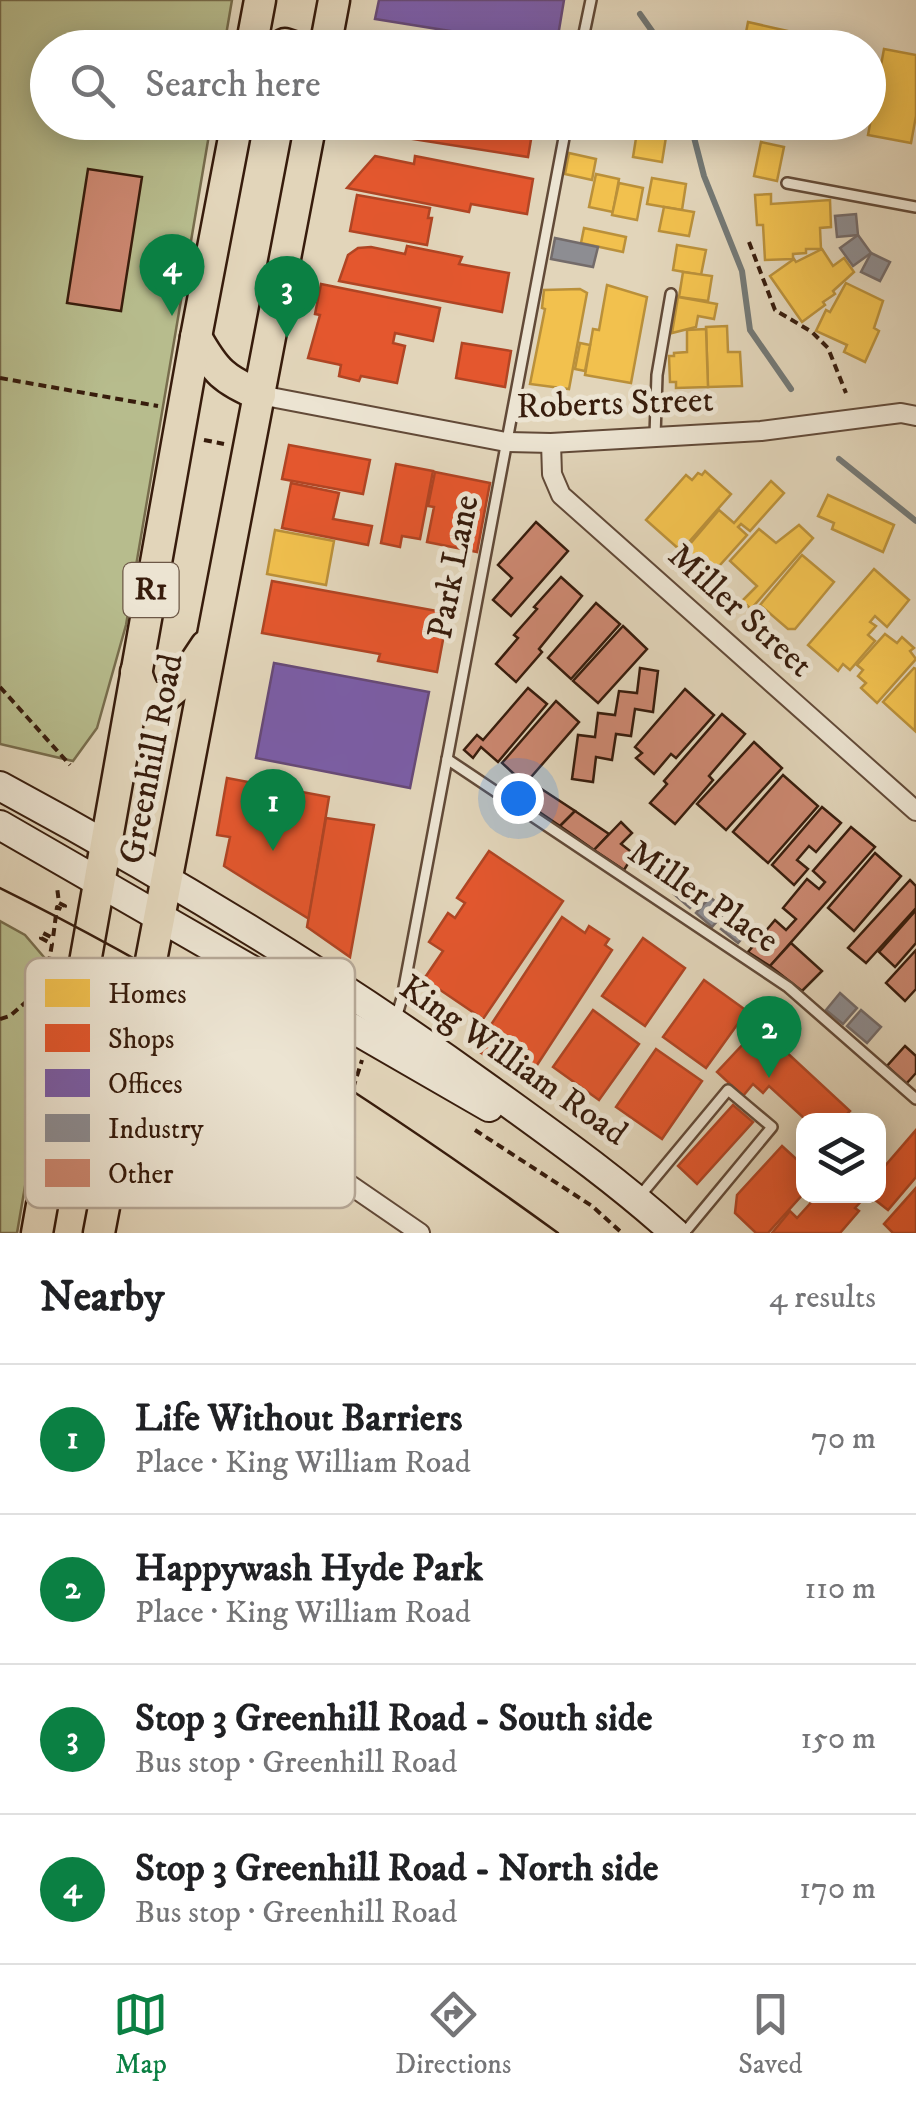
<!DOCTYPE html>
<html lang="en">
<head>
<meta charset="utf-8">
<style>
	:root { --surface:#fff; --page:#f6f6f6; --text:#202124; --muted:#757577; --line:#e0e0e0; --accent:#0b8043 }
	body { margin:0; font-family:"IM FELL DW Pica",serif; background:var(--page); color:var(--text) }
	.controls { position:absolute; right:30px; bottom:30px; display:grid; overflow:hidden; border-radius:20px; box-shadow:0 5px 25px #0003 }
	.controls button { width:90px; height:90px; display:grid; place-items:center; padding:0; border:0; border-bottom:2px solid var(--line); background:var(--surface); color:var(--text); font:50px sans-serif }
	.you { position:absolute; left:518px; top:798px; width:35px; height:35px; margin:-25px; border:8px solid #fff; border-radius:50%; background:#1a73e8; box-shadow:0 0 0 15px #1a73e833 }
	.badge { display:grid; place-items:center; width:65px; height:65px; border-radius:50%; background:var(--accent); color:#fff; font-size:32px; font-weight:700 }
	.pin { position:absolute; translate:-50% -82px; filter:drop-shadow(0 2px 5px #0008) }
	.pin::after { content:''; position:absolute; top:52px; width:35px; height:30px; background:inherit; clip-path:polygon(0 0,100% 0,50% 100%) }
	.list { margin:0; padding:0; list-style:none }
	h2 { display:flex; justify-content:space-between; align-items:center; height:130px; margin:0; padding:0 40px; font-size:42px }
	h2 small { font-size:32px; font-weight:400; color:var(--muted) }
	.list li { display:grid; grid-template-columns:65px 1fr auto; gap:30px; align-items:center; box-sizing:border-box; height:150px; padding:0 40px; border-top:2px solid var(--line) }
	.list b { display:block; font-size:38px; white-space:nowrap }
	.list p { margin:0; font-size:32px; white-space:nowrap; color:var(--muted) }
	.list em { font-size:32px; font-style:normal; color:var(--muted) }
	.icon { flex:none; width:55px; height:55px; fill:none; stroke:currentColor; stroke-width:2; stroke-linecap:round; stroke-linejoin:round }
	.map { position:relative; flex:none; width:916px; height:1233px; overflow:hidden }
	.search { position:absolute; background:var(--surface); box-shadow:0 5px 25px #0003; left:30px; right:30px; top:30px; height:110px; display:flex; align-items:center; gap:25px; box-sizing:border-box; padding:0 35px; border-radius:55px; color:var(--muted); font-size:38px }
	.sheet { height:730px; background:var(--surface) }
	nav { display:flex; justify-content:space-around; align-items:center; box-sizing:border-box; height:140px; border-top:2px solid var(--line); background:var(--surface); font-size:28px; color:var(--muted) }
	nav a { display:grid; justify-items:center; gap:5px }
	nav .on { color:var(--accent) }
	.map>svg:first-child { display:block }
	.green { fill:#b7bc8d; stroke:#776c4c; stroke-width:2.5 }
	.homes { fill:#f2c14e; stroke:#ba903a; stroke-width:2.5 }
	.shops { fill:#e4572e; stroke:#b04524; stroke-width:2.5 }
	.offices { fill:#7b5ea7; stroke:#674a78; stroke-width:2.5 }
	.industry { fill:#8d8d92; stroke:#736b6a; stroke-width:2.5 }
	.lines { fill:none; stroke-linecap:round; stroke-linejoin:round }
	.stream { stroke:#737875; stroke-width:6 }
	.building { fill:#cc8871; stroke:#371c0c; stroke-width:2.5 }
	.service-casing { stroke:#624a38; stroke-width:14 }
	.minor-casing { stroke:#624a38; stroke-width:22 }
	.secondary-casing { stroke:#371c0c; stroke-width:32 }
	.trunk-casing { stroke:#371c0c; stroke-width:35 }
	.path { stroke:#371c0c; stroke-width:4; stroke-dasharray:8 5; stroke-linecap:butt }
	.service { stroke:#ece4d2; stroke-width:9 }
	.minor { stroke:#ece4d2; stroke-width:18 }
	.secondary { stroke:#ece4d2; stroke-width:28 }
	.trunk { stroke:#e2d5ba; stroke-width:30 }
	.tram { stroke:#371c0c; stroke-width:2.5 }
	.labels { text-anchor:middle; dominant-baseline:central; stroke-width:10; stroke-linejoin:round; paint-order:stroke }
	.shield { fill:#ece4d2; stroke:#6d5847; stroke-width:2.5 }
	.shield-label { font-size:32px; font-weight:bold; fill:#371c0c }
	.street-label { font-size:35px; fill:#371c0c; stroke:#ece4d2 }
	.key { fill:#ece4d2; stroke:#b6a897; stroke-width:2.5 }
	.key-label { font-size:28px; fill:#371c0c }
</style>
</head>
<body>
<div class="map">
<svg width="916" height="1233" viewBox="0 0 916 1233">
	<rect width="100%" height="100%" fill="#e2d5ba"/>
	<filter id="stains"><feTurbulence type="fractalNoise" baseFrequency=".002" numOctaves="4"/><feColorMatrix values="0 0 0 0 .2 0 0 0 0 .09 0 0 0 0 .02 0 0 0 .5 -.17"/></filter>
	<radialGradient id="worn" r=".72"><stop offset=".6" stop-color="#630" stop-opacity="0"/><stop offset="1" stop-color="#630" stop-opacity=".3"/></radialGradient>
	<g class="green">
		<polygon points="0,0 232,0 224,47 48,48 48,122 211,123 126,625 97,728 73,761 0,744"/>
		<polygon points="0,921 25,935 61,977 17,1233 0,1233"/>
	</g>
	<g class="homes">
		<polygon points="748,22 792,32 789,48 743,48"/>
		<polygon points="824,35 836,41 864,44 864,48 815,48 816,40"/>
		<polygon points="884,49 916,55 916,116 911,143 868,135"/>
		<polygon points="626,122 660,122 657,136 625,130"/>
		<polygon points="637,132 666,137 662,162 633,157"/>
		<polygon points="761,142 784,147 777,181 754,176"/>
		<polygon points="569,153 596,159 592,180 565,174"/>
		<polygon points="596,174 619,179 613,212 589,207"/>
		<polygon points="652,178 686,184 682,210 647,204"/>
		<polygon points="619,183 643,188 637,220 612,215"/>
		<polygon points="771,194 771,204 830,200 831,227 820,228 821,249 806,249 806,253 793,254 793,259 765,260 763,225 757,225 755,195"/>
		<polygon points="664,207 694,212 689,236 659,231"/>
		<polygon points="584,228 626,237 623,252 581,243"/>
		<polygon points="677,245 706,250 701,275 673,270"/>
		<polygon points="822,249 833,266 844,258 854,272 833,291 835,294 823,302 825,305 802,322 770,276 794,259 796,262"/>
		<polygon points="683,272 712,276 708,301 679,297"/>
		<polygon points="846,283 883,301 874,328 879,331 865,362 844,352 847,345 816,331 826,310 830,312"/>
		<polygon points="607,285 647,297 631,383 585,375 593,329 599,330"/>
		<polygon points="580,289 587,293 569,389 530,384 545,309 542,308 544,290"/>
		<polygon points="678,297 717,304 714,319 698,316 696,327 672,333"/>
		<polygon points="727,326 728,352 740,352 742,386 708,387 706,327"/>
		<polygon points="706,329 708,387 676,388 676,382 670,382 669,356 674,356 674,353 687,352 687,330"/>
		<polygon points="580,343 590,345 585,371 575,369"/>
		<polygon points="705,471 731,494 681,551 646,520 686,475 692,480 698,473 702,475"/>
		<polygon points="771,481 784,493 750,531 741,524 738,527 747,535 711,575 684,551 719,510 734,523"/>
		<polygon points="828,495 894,525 883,552 832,529 834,523 818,516"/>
		<polygon points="799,525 813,538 751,609 742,601 757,586 730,561 759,529 776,543"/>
		<polygon points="275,530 334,541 326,585 267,574"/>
		<polygon points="802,555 834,582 795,629 788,629 760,605"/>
		<polygon points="874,569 909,600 887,627 875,616 870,622 876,626 868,635 875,641 850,670 843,664 838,671 808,645"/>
		<polygon points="885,634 897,643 902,637 914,648 910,651 916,659 877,703 861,688 866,683 858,676 863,670 857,665"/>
		<polygon points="914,668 916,669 915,731 883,702"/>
	</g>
	<g class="shops">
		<polygon points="369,122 534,122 528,157 368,132"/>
		<polygon points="375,156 414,164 415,156 533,179 527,214 471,204 469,212 347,188"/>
		<polygon points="357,195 430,208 428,218 432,218 427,245 350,231"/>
		<polygon points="407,246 462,257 459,264 509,273 502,312 339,281 348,255 358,248 371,247 405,254"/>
		<polygon points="321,284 440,308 433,341 395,333 393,343 405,346 397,383 361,376 359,381 339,376 341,365 308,358 320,315 315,314"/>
		<polygon points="462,343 511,351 505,387 456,378"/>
		<polygon points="289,445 370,460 363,494 282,479"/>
		<polygon points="396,464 433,471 420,539 402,536 400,547 381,543"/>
		<polygon points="435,472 490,483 477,552 427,542 434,507 428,506"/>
		<polygon points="291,483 339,493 333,519 372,526 368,545 282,528"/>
		<polygon points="272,581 448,613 437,672 378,661 380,654 262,633"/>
		<polygon points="227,778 329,797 309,919 224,866 230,837 217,835"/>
		<polygon points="326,818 374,825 350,957 307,927"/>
		<polygon points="489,851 563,901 483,1019 424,979 443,951 429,942 448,913 455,918 465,903 457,898"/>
		<polygon points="562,917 585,933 589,926 609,939 605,945 612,950 526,1082 475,1049"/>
		<polygon points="643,938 685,968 645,1026 602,996"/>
		<polygon points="704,980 747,1011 706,1068 663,1037"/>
		<polygon points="593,1010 639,1044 599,1100 553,1067"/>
		<polygon points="746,1041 769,1062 782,1048 850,1111 841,1120 806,1120 769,1086 763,1093 753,1084 743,1096 717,1072"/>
		<polygon points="656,1049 702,1081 662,1139 616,1107"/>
		<polygon points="733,1105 753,1122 697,1184 678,1166"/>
		<polygon points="916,1130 916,1177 888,1210 870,1196 878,1196 878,1174"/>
		<polygon points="782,1146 804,1166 804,1193 768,1233 756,1233 735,1213 737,1195"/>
		<polygon points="916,1188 916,1233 893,1233 884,1224"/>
		<polygon points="817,1196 866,1196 855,1208 859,1211 840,1233 772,1233 790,1211 797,1218"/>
	</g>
	<g class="offices">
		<polygon points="379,0 564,0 556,48 375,19"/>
		<polygon points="274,663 429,692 410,788 256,758"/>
	</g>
	<g class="industry">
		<polygon points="856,214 858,235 837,237 835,216"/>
		<polygon points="858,235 871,253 853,266 840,248"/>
		<polygon points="555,238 598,247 593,267 551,259"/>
		<polygon points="871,253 890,262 880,281 861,272"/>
		<polygon points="688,877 705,892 690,908 674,894"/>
		<polygon points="710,897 726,911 712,927 696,913"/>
		<polygon points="735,913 752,927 738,943 721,929"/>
		<polygon points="840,993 857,1008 843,1024 826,1010"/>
		<polygon points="861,1010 881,1027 867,1043 847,1026"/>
	</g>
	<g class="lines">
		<g class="stream">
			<polyline points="640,14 664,48"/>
			<polyline points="690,122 704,176 742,271 750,330 791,389"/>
			<polyline points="839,459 916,521"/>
		</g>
	</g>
	<g class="building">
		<polygon points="88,169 142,177 121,311 67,303"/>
		<polygon points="536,522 568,551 511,616 493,600 512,578 498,565"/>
		<polygon points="561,577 582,596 539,649 542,652 516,682 496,664 518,638 514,635 537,609 534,607"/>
		<polygon points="596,603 620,624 571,679 548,658"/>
		<polygon points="623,626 647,649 598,703 573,681"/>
		<polygon points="640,668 658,671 653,712 635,709 631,736 616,734 612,760 596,757 593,782 572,779 578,735 595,737 598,713 615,715 619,691 637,693"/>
		<polygon points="528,688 547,704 498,762 481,747 473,758 464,750 477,735 483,740"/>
		<polygon points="685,689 714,715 676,758 671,754 654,774 636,758 642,753 635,747"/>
		<polygon points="556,701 579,722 525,784 502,763"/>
		<polygon points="722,714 745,734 709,776 713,780 675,824 650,803 667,784 664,781"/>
		<polygon points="754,742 782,768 726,830 697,804"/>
		<polygon points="783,775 818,806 768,863 733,832"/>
		<polygon points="540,788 575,811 560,826 529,805"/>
		<polygon points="822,807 841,823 816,852 809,846 797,860 808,869 794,885 772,865"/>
		<polygon points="575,811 609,834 594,850 560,826"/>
		<polygon points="621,822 632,833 621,844 634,854 624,870 594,850"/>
		<polygon points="851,827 875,847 770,966 748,952 775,920 786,930 796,919 783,908 807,879 819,889 825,882 813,871"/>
		<polygon points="875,853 901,876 854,931 828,908"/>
		<polygon points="910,880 916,886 916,908 866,963 848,948"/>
		<polygon points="916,910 916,943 895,967 879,952"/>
		<polygon points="791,943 822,971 802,991 770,966"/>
		<polygon points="916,950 916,989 905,1001 886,983"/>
		<polygon points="905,1046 916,1056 916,1073 906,1084 887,1066"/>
	</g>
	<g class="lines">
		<g class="service-casing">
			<g id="service">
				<polyline points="581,48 591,0"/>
				<polyline points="787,183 916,207"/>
				<polyline points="655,436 657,375 671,294"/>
				<polyline points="447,759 788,987 916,1099"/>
				<polyline points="152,1009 169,1048 190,1075"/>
				<polyline points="396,1018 402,998 567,122"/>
				<polyline points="639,1197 728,1090 772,1127 684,1233"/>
			</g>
		</g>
		<g class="minor-casing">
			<g id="minor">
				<polyline points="260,395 506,442 551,443 761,431 901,413 916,416"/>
				<polyline points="551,443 552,474 561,495 916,811"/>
				<polyline points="190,1075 420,1233"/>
			</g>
		</g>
		<g class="secondary-casing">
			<g id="secondary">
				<path d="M0,786C169,877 334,977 489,1089C554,1136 615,1179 675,1233"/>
				<polyline points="0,825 489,1107"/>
			</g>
		</g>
		<g class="trunk-casing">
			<g id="trunk">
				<polyline points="251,48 260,0"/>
				<polyline points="278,48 285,44 297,48"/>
				<polyline points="325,48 334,0"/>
				<path d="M196,337C215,371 224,380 260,395"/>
				<path d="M136,672C142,689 143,698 162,699L182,682L206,646"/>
				<polyline points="37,1233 196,337 237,122"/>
				<polyline points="99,1233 311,122"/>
			</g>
		</g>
		<g class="path">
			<polyline points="749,242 775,310 812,332 828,348 846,393"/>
			<polyline points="0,378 158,406"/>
			<polyline points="204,440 224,444"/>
			<polyline points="0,687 70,765"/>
			<polyline points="45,985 49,1005"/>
			<polyline points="0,1019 10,1016 45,985 52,944 41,938 43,933 53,938 57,907 63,910 65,906 59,903 57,887"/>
			<polyline points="204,1022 345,1114 362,1060"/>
			<polyline points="475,1130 592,1206 622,1233"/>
		</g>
		<use href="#service" class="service"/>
		<use href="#minor" class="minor"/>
		<use href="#secondary" class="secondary"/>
		<use href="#trunk" class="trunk"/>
		<path class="tram" d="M0,888C197,985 380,1104 558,1233"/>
	</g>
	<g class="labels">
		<rect class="shield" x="123.5" y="563" width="55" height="54" rx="8"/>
		<g class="shield-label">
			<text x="151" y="590">R1</text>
		</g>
		<g class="street-label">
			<text transform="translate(615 404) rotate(-2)">Roberts Street</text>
			<text transform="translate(454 567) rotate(-79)">Park Lane</text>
			<text transform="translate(740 611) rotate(42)">Miller Street</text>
			<text transform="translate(152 759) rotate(-79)">Greenhill Road</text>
			<text transform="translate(703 897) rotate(34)">Miller Place</text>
			<text transform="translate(513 1061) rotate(35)">King William Road</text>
		</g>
	</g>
	<rect x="25" y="958" width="330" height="250" rx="15" class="key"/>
	<rect x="45" y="979" width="45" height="28" fill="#f2c14e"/>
	<rect x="45" y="1024" width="45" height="28" fill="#e4572e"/>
	<rect x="45" y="1069" width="45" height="28" fill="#7b5ea7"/>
	<rect x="45" y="1114" width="45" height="28" fill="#8d8d92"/>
	<rect x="45" y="1159" width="45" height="28" fill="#cc8871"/>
	<g class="key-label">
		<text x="108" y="1003">Homes</text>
		<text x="108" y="1048">Shops</text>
		<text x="108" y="1093">Offices</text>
		<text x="108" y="1138">Industry</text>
		<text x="108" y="1183">Other</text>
	</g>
	<rect width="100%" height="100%" filter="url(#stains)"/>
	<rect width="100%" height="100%" fill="url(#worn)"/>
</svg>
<div class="controls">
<button><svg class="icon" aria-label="layers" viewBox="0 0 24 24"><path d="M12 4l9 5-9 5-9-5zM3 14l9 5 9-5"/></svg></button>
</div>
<div class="you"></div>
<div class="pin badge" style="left:273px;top:851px">1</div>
<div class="pin badge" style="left:769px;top:1078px">2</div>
<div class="pin badge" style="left:287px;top:338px">3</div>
<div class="pin badge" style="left:172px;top:316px">4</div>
<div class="search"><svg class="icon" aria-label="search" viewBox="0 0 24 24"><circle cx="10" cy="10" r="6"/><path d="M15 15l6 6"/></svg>Search here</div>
</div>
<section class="sheet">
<h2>Nearby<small>4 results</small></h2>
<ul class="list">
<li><span class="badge">1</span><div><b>Life Without Barriers</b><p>Place · King William Road</p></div><em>70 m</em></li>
<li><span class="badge">2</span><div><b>Happywash Hyde Park</b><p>Place · King William Road</p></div><em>110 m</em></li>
<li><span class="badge">3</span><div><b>Stop 3 Greenhill Road - South side</b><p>Bus stop · Greenhill Road</p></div><em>150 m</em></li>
<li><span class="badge">4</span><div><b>Stop 3 Greenhill Road - North side</b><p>Bus stop · Greenhill Road</p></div><em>170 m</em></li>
</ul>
</section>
<nav>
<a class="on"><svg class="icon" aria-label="map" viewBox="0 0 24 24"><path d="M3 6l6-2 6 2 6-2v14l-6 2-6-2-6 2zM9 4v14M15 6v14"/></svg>Map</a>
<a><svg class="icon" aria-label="directions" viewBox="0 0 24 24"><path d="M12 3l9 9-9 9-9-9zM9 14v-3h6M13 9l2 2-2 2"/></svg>Directions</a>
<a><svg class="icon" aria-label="saved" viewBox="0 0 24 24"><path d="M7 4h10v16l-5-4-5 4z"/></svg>Saved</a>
</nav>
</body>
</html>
